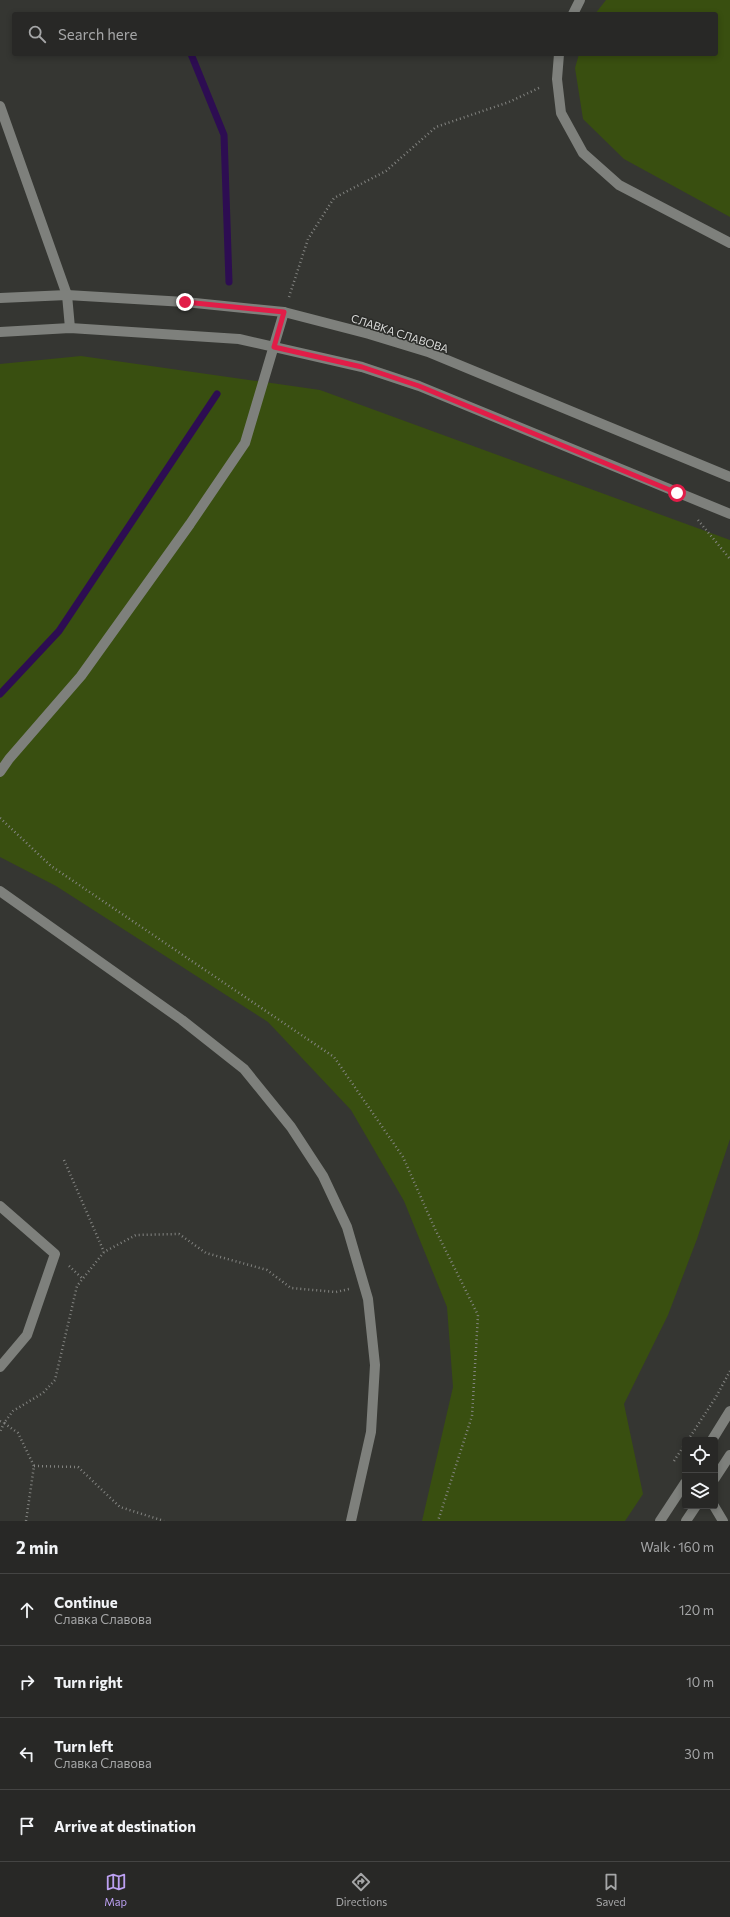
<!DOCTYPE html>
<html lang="en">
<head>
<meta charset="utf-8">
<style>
	:root { --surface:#282826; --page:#30302e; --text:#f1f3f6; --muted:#a5a6a7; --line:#444443; --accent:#bca0f2 }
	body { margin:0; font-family:Commissioner,sans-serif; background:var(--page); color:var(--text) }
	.controls { position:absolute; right:12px; bottom:12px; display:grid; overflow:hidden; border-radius:4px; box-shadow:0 2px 6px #0003 }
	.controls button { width:36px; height:36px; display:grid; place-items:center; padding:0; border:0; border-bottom:1px solid var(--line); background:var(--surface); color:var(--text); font:20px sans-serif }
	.stop { position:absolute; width:12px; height:12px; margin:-9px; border:3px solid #e11d48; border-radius:50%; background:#fff }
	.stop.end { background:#e11d48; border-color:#fff; box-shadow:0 1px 4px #0008 }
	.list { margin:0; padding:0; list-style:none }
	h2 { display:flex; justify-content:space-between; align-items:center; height:52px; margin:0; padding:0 16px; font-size:17px }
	h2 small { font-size:13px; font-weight:400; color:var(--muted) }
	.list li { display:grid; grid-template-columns:26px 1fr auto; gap:12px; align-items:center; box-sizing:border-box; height:72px; padding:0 16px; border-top:1px solid var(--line) }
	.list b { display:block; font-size:15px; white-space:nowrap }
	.list p { margin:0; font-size:13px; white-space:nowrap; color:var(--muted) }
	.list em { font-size:13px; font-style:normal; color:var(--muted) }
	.icon { flex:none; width:22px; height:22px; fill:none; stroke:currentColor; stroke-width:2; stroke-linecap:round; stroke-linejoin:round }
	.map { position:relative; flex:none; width:730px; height:1521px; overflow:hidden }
	.search { position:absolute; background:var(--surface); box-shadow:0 2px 6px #0003; left:12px; right:12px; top:12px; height:44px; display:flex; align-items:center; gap:10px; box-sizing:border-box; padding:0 14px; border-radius:4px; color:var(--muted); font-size:15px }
	.sheet { height:340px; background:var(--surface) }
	nav { display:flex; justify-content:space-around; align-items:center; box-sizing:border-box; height:56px; border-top:1px solid var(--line); background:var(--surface); font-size:11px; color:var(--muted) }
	nav a { display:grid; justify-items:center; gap:2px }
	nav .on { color:var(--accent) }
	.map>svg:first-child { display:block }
	.green { fill:#394f10 }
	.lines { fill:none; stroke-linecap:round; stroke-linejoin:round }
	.stream { stroke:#2d0d52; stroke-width:7 }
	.path { stroke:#838481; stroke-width:2.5; stroke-dasharray:1 3; stroke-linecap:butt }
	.minor { stroke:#7e807c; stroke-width:10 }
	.route { stroke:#e11d48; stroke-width:5 }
	.labels { text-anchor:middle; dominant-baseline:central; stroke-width:3; stroke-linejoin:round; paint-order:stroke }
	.street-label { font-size:11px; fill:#d9dad8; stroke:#2b2c29 }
</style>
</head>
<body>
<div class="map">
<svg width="730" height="1521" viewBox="0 0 730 1521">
	<rect width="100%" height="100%" fill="#353632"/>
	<g class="green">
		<polygon points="606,0 730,0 730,217 624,159 583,119 575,68 579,54 716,54 716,14 595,14"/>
		<polygon points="81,356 320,390 730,540 730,1139 697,1239 668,1315 624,1404 643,1494 625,1521 422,1521 453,1387 447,1307 404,1201 351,1110 268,1022 56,886 0,857 0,364"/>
	</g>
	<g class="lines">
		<g class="stream">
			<polyline points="191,54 224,135 229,282"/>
			<polyline points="0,694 59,631 217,394"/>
		</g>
		<g class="path">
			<polyline points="289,297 308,239 334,198 386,171 436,127 509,102 541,87"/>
			<polyline points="698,520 730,559"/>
			<polyline points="0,818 51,866 334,1057 403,1157 435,1229 478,1315 472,1416 438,1521"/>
			<polyline points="64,1160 104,1252"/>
			<polyline points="69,1266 83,1279"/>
			<polyline points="0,1421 4,1423 0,1432"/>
			<polyline points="688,1440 716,1397 730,1371"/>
			<polyline points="674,1461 685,1444"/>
			<polyline points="34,1466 78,1467 120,1507 164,1521"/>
			<polyline points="26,1521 34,1466 18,1433 4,1423 13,1411 43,1393 55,1380 77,1286 104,1252 136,1235 179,1234 206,1253 267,1270 291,1288 336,1292 349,1289"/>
		</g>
		<g class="minor">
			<polyline points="573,14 580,0"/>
			<polyline points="559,54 557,79 561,113 583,153 619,185 730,243"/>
			<polyline points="0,106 67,295 70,328"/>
			<polyline points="0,298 67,295 185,302 284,312 369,334 428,352 730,477"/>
			<polyline points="0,332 70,328 239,339 362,367 419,386 730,514"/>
			<polyline points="0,772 9,759 81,676 190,524 245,443 284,312"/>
			<polyline points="0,891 182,1020 244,1069 291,1127 323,1176 347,1227 368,1299 375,1365 371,1432 351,1521"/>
			<polyline points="0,1206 55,1254 27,1335 0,1367"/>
			<polyline points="712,1440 730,1411"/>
			<polyline points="715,1478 730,1455"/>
			<polyline points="714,1506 723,1521"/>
			<polyline points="660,1521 685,1483"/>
			<polyline points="686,1521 696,1506"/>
		</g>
	</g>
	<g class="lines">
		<polyline class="route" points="185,302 284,312 274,347 362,367 419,386 677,493"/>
	</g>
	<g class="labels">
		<g class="street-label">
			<text transform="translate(400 333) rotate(18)">СЛАВКА СЛАВОВА</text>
		</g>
	</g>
</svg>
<div class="controls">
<button><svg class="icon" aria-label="locate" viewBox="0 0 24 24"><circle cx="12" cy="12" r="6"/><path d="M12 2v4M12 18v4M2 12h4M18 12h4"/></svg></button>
<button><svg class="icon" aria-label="layers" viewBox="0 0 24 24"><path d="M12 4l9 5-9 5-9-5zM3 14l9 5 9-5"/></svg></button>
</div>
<div class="stop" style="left:677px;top:493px"></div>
<div class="stop end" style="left:185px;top:302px"></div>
<div class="search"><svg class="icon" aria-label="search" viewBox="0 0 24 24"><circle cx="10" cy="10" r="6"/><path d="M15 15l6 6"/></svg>Search here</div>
</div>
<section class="sheet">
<h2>2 min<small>Walk · 160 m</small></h2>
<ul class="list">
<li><svg class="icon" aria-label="ahead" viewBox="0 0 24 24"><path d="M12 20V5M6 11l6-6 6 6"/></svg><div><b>Continue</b><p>Славка Славова</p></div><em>120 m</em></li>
<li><svg class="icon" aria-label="right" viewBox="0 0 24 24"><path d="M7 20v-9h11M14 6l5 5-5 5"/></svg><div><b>Turn right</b></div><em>10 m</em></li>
<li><svg class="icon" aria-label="left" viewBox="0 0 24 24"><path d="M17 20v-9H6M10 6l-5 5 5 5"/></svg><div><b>Turn left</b><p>Славка Славова</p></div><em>30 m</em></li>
<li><svg class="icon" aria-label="arrive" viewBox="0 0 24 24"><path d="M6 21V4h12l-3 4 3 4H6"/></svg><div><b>Arrive at destination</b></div></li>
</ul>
</section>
<nav>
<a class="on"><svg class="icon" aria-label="map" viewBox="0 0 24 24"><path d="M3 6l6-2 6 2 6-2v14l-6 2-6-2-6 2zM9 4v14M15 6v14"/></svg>Map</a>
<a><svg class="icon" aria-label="directions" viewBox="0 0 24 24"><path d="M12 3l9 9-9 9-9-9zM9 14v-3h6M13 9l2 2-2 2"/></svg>Directions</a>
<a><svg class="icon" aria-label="saved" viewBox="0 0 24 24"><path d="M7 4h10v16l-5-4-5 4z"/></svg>Saved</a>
</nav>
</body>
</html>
